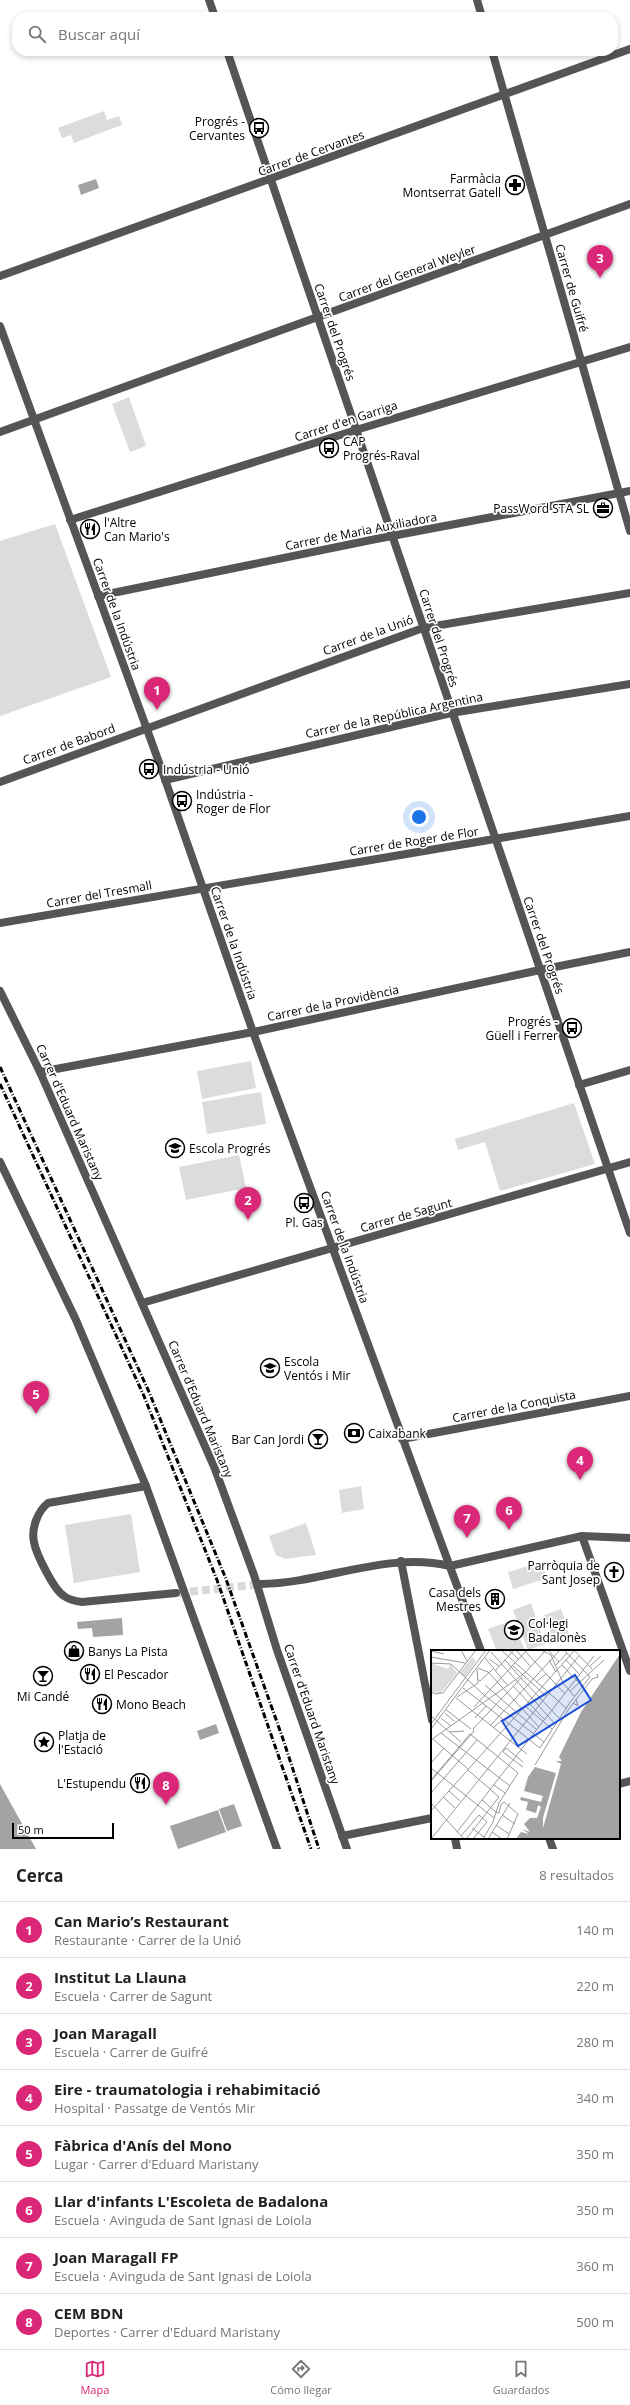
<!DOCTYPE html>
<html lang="es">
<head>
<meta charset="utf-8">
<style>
	:root { --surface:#fff; --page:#f6f6f6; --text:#222; --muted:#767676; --line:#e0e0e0; --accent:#db2777 }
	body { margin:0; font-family:"Open Sans",sans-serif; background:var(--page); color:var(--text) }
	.scale { position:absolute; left:12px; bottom:10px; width:102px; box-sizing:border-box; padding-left:4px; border:2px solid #000; border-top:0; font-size:11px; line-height:14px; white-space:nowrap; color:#000; -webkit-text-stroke:3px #fff; paint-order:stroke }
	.you { position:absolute; left:419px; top:817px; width:14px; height:14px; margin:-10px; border:3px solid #fff; border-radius:50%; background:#1a73e8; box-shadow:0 0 0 6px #1a73e833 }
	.badge { display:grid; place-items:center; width:26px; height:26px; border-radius:50%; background:var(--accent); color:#fff; font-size:13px; font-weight:700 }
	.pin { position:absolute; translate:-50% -33px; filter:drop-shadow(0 1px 2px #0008) }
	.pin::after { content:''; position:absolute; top:21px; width:14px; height:12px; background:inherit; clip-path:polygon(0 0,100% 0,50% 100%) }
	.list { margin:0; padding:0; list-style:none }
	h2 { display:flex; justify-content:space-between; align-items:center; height:52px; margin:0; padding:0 16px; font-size:17px }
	h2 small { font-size:13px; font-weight:400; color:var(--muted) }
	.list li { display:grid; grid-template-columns:26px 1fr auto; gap:12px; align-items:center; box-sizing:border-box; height:56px; padding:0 16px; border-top:1px solid var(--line) }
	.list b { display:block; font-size:15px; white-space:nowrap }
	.list p { margin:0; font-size:13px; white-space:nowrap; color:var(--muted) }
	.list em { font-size:13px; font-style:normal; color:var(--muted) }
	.icon { flex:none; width:22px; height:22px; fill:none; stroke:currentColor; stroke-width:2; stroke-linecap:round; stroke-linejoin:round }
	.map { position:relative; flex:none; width:630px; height:1849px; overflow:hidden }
	.search { position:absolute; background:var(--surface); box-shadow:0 2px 6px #0003; left:12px; right:12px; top:12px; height:44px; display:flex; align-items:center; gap:10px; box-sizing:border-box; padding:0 14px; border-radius:16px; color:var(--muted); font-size:15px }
	.sheet { height:500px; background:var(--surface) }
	nav { display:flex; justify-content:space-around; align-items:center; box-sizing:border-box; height:56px; border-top:1px solid var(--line); background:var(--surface); font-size:11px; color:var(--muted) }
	nav a { display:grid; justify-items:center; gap:2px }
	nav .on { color:var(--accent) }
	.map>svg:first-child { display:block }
	.green { fill:#dcdcdc }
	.water { fill:#a3a3a3 }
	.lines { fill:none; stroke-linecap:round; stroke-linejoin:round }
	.street-tunnel { stroke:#d9d9d9; stroke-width:8; stroke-dasharray:8 4; stroke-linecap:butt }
	.street { stroke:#555; stroke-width:8 }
	.rail { stroke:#000; stroke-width:3; stroke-dasharray:6 2 1 2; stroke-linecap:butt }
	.labels { text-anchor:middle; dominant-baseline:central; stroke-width:3.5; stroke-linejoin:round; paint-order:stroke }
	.poi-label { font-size:12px; fill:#000; stroke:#fff; text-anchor:start }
	.street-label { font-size:12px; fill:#000; stroke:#fff }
	.inset-road { fill:none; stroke:#999; stroke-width:1 }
	.view { fill:#1d4ed8; fill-opacity:0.15; stroke:#1d4ed8; stroke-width:2 }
	.inset-edge { fill:none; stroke:#000; stroke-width:2 }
</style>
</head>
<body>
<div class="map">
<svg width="630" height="1849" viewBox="0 0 630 1849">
	<rect width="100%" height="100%" fill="#fff"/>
	<g class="green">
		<polygon points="104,111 107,120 119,116 122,125 74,143 71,135 62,138 58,128"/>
		<polygon points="129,397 146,446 130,452 112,404"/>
		<polygon points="55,524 111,677 0,716 0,541"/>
		<polygon points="251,1061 256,1088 202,1099 197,1071"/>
		<polygon points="261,1092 266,1124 207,1134 202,1102"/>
		<polygon points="574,1103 595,1164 500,1191 485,1142 458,1150 455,1139"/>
		<polygon points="239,1155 246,1188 186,1200 179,1167"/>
		<polygon points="361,1486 364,1509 342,1513 339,1490"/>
		<polygon points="131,1514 140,1572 74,1583 65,1525"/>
		<polygon points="306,1523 316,1555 285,1559 276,1555 269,1536"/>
		<polygon points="542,1562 547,1578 513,1589 508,1572"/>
		<polygon points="531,1603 545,1644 528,1650 513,1610"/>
		<polygon points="561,1609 569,1633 552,1639 544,1615"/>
		<polygon points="513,1620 525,1651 497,1651 488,1629"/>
	</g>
	<g class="water">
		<polygon points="96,179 99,188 81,195 78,185"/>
		<polygon points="122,1618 123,1635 93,1637 92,1628 78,1629 77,1622"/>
		<polygon points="216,1724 219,1733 200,1740 197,1731"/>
		<polygon points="0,1784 36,1849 0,1849"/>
		<polygon points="234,1804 242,1826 227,1831 219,1809"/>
		<polygon points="218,1810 226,1832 178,1849 170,1826"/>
	</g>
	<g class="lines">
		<polyline class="street-tunnel" points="178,1593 261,1584"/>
		<g class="street">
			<polyline points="209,0 215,17"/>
			<polyline points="477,0 482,17"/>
			<polyline points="227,51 630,1233"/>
			<polyline points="492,51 630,531"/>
			<polyline points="0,276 630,49"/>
			<polyline points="0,326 160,765 253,1032 481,1651"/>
			<polyline points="0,432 630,204"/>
			<polyline points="70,520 356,430 630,347"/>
			<polyline points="98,596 376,539 630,491"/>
			<polyline points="165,780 451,713 630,684"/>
			<polyline points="0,782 423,628 630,593"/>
			<polyline points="0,923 630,816"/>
			<polyline points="0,991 40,1072 215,1469 254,1575 277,1650 347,1849"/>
			<polyline points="40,1072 253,1032 540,970 630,952"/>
			<polyline points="579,1085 630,1070"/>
			<polyline points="0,1162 76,1320 146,1486 277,1849"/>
			<polyline points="142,1303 630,1162"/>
			<polyline points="402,1439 630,1396"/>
			<path d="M146,1486L48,1503C38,1511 31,1528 34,1542C36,1554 54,1590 64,1596C69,1600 75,1601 82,1602L176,1593"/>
			<polyline points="582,1536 630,1671"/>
			<polyline points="401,1561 432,1720"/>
			<path d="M261,1584C324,1583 387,1551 450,1566L582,1536L630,1538"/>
			<polyline points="619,1784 630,1781"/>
			<polyline points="342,1836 432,1818"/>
			<polyline points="455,1838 457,1849"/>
			<polyline points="549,1838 553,1849"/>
		</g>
		<g class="rail">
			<polyline points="0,1067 149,1392 226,1579 283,1739 319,1849"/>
			<polyline points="0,1084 144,1396 217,1580 311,1849"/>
		</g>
	</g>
	<defs>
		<g id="bus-ring" transform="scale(1)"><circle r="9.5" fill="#fff" stroke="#000" stroke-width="1.5"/><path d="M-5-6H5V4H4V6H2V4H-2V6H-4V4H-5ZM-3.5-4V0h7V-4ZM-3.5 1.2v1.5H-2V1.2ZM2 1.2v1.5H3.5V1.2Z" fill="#000"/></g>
		<g id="pharmacy-ring" transform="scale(1)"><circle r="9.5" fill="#fff" stroke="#000" stroke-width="1.5"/><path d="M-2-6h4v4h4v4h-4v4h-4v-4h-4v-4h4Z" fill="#000"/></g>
		<g id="office-ring" transform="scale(1)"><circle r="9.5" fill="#fff" stroke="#000" stroke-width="1.5"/><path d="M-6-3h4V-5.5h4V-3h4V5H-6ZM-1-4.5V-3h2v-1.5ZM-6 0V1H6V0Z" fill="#000"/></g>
		<g id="restaurant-ring" transform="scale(1)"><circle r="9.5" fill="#fff" stroke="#000" stroke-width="1.5"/><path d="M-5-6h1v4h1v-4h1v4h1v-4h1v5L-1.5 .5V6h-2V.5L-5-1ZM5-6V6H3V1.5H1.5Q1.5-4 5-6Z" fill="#000"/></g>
		<g id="school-ring" transform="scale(1)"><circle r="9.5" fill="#fff" stroke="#000" stroke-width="1.5"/><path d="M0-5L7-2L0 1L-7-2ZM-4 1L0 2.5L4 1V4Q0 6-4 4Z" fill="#000"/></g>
		<g id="bank-ring" transform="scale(1)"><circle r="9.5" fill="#fff" stroke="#000" stroke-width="1.5"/><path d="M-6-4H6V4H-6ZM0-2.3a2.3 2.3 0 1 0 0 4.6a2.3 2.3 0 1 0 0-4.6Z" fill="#000"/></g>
		<g id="bar-ring" transform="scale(1)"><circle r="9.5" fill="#fff" stroke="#000" stroke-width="1.5"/><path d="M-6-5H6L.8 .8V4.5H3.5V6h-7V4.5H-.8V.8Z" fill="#000"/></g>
		<g id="church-ring" transform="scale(1)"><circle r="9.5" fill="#fff" stroke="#000" stroke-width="1.5"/><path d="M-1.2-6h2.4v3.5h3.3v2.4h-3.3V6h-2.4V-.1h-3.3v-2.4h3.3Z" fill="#000"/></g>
		<g id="building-ring" transform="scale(1)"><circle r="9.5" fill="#fff" stroke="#000" stroke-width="1.5"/><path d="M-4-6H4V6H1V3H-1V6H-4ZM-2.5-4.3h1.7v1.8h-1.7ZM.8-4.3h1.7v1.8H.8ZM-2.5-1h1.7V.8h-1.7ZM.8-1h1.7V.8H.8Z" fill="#000"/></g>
		<g id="shop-ring" transform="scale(1)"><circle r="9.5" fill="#fff" stroke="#000" stroke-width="1.5"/><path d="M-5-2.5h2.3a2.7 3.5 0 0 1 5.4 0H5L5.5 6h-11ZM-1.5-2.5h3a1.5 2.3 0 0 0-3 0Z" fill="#000"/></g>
		<g id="sight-ring" transform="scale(1)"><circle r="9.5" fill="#fff" stroke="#000" stroke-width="1.5"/><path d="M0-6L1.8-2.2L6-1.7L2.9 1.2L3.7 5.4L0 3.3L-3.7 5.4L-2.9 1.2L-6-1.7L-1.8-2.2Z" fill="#000"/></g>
	</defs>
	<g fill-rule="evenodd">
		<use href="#bus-ring" x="259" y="128"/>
		<use href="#pharmacy-ring" x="515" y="185"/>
		<use href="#bus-ring" x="329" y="448"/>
		<use href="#office-ring" x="603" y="508"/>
		<use href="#restaurant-ring" x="90" y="529"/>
		<use href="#bus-ring" x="149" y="769"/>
		<use href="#bus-ring" x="182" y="801"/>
		<use href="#bus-ring" x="572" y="1028"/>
		<use href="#school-ring" x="175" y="1148"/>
		<use href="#bus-ring" x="304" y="1203"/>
		<use href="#school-ring" x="270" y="1368"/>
		<use href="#bank-ring" x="354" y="1433"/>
		<use href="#bar-ring" x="318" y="1439"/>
		<use href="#church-ring" x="614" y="1572"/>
		<use href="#building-ring" x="495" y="1599"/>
		<use href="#school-ring" x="514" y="1630"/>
		<use href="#shop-ring" x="74" y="1651"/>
		<use href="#restaurant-ring" x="90" y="1674"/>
		<use href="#bar-ring" x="43" y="1676"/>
		<use href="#restaurant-ring" x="102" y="1704"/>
		<use href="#sight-ring" x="44" y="1742"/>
		<use href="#restaurant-ring" x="140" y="1783"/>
	</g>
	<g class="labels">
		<g class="poi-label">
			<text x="245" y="121" text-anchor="end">Progrés -<tspan x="245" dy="14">Cervantes</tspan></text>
			<text x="501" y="178" text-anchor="end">Farmàcia<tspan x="501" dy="14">Montserrat Gatell</tspan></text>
			<text x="343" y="441">CAP<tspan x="343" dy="14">Progrés-Raval</tspan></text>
			<text x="589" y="508" text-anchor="end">PassWord STA SL</text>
			<text x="104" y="522">l'Altre<tspan x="104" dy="14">Can Mario's</tspan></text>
			<text x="163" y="769">Indústria - Unió</text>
			<text x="196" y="794">Indústria -<tspan x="196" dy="14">Roger de Flor</tspan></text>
			<text x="558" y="1021" text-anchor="end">Progrés -<tspan x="558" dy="14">Güell i Ferrer</tspan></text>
			<text x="189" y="1148">Escola Progrés</text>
			<text x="304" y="1222" text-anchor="middle">Pl. Gas</text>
			<text x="284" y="1361">Escola<tspan x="284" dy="14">Ventós i Mir</tspan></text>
			<text x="368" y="1433">Caixabank</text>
			<text x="304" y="1439" text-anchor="end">Bar Can Jordi</text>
			<text x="600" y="1565" text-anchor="end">Parròquia de<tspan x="600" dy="14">Sant Josep</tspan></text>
			<text x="481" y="1592" text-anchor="end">Casa dels<tspan x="481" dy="14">Mestres</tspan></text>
			<text x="528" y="1623">Col·legi<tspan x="528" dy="14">Badalonès</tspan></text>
			<text x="88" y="1651">Banys La Pista</text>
			<text x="104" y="1674">El Pescador</text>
			<text x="43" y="1696" text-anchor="middle">Mi Candé</text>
			<text x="116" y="1704">Mono Beach</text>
			<text x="58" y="1735">Platja de<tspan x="58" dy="14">l'Estació</tspan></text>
			<text x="126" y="1783" text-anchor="end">L'Estupendu</text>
		</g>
		<g class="street-label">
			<text transform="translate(311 153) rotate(-20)">Carrer de Cervantes</text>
			<text transform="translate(407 273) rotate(-20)">Carrer del General Weyler</text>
			<text transform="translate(572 288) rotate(74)">Carrer de Guifré</text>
			<text transform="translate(335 332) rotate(71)">Carrer del Progrés</text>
			<text transform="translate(346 421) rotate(-18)">Carrer d'en Garriga</text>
			<text transform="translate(361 531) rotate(-11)">Carrer de Maria Auxiliadora</text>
			<text transform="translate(117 614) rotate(70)">Carrer de la Indústria</text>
			<text transform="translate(368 635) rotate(-20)">Carrer de la Unió</text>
			<text transform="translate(439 638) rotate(72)">Carrer del Progrés</text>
			<text transform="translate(394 715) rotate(-12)">Carrer de la República Argentina</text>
			<text transform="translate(69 744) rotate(-20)">Carrer de Babord</text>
			<text transform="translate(414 841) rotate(-9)">Carrer de Roger de Flor</text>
			<text transform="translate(99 894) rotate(-10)">Carrer del Tresmall</text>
			<text transform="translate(234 943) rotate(71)">Carrer de la Indústria</text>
			<text transform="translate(544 945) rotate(71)">Carrer del Progrés</text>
			<text transform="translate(333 1003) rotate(-12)">Carrer de la Providència</text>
			<text transform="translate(70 1112) rotate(66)">Carrer d'Eduard Maristany</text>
			<text transform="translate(406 1215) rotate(-16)">Carrer de Sagunt</text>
			<text transform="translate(345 1247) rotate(70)">Carrer de la Indústria</text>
			<text transform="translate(514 1406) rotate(-11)">Carrer de la Conquista</text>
			<text transform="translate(201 1409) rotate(67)">Carrer d'Eduard Maristany</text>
			<text transform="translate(312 1714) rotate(71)">Carrer d'Eduard Maristany</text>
		</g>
	</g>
	<g transform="translate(431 1650)">
		<rect width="189" height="189" fill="#fff"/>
		<path d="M41,7L45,11L34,27L29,23ZM0,13L17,19L19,14L26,23L9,44L0,41Z" fill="#dcdcdc"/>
		<path d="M189,4V189H85L90,182L98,184L91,179L99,182L93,174L99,168H106L110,157L107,155L105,163L95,160L97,152L89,150L90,147L110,152L112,146L93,141L97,127L104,117L125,123L112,168V178L130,114L125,111H131L128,107L150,62Z" fill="#a3a3a3"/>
		<path class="inset-road" d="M30,0L36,11M70,0L135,58M78,0L88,10M85,0L100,17M93,0L134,44M110,0L120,5L132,33L143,46M117,0L128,12M143,0L161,19M0,1L13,4M60,2L124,74M0,7L34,13M54,8L77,36M58,9L68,16M74,10L89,27M118,10L125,22M135,10L149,25M0,13L20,14L53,45L113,92M125,15L136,3M131,15L146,31M82,16L92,25M159,16L170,6M47,18L57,22L108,77M64,21L83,0M92,25L115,46M90,28L128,68M46,29L49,31L62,19M105,32L115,24M54,35L106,80M82,36L114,70M32,38L109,98L140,51L159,27L133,0M139,41L173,10M0,42L5,44L12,43L45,0M26,47L47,33L46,19M25,48L96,104M142,53L147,56L145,49M94,56L121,79M43,57L96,0M14,59L40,79M14,63L23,71M0,66L15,79M10,68L20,76M44,68L55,56M0,74L55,0M59,76L129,0M62,78L72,69M0,79L59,0M15,79L30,92M19,82L33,81M10,83L79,136M39,84L87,123L68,153L62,172L52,189M2,89L37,119M0,90L94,23L115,0M0,113L13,98M104,115L137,60L161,29L167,27L166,24M92,117L72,102L75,98L92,112M0,118L63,168M37,120L68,147M0,130L39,84M0,131L43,81L42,79L91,27M63,135L74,143M18,141L29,151M0,143L46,90M12,147L24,158M51,150L65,162M0,153L33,189M0,161L143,1M65,162L68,163L70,155L73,152L87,164L76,189M71,165L84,174M65,175L78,184M41,178L53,187M26,182L163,6M61,182L71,189M30,186L48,165L56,172L42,189M0,189L148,6M35,189L68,147M57,189L79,153"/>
		<path class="view" d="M144,25L160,50L87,96L71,71Z"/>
		<rect width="189" height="189" class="inset-edge"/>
	</g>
</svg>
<div class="scale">50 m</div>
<div class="you"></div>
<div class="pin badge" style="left:157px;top:710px">1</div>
<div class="pin badge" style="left:248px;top:1220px">2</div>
<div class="pin badge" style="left:600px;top:278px">3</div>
<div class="pin badge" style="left:580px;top:1480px">4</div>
<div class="pin badge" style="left:36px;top:1414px">5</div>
<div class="pin badge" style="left:509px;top:1530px">6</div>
<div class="pin badge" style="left:467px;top:1538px">7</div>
<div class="pin badge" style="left:166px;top:1805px">8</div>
<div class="search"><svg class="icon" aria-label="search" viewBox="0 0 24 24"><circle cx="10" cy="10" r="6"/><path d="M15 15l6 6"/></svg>Buscar aquí</div>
</div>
<section class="sheet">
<h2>Cerca<small>8 resultados</small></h2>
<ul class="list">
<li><span class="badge">1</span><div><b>Can Mario’s Restaurant</b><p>Restaurante · Carrer de la Unió</p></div><em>140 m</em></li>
<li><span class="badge">2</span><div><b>Institut La Llauna</b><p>Escuela · Carrer de Sagunt</p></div><em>220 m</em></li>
<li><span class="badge">3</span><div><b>Joan Maragall</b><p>Escuela · Carrer de Guifré</p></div><em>280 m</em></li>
<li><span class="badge">4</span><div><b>Eire - traumatologia i rehabimitació</b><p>Hospital · Passatge de Ventós Mir</p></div><em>340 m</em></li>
<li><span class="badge">5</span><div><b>Fàbrica d'Anís del Mono</b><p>Lugar · Carrer d'Eduard Maristany</p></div><em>350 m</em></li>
<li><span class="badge">6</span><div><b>Llar d'infants L'Escoleta de Badalona</b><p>Escuela · Avinguda de Sant Ignasi de Loiola</p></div><em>350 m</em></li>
<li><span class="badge">7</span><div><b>Joan Maragall FP</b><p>Escuela · Avinguda de Sant Ignasi de Loiola</p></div><em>360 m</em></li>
<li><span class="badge">8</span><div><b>CEM BDN</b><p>Deportes · Carrer d'Eduard Maristany</p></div><em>500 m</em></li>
</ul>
</section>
<nav>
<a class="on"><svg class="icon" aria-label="map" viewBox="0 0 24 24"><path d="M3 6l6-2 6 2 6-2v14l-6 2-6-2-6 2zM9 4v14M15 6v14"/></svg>Mapa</a>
<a><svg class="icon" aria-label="directions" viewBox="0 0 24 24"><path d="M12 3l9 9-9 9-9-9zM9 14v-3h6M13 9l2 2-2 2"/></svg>Cómo llegar</a>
<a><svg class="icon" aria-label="saved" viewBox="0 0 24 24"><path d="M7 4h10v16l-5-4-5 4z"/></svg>Guardados</a>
</nav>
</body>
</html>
